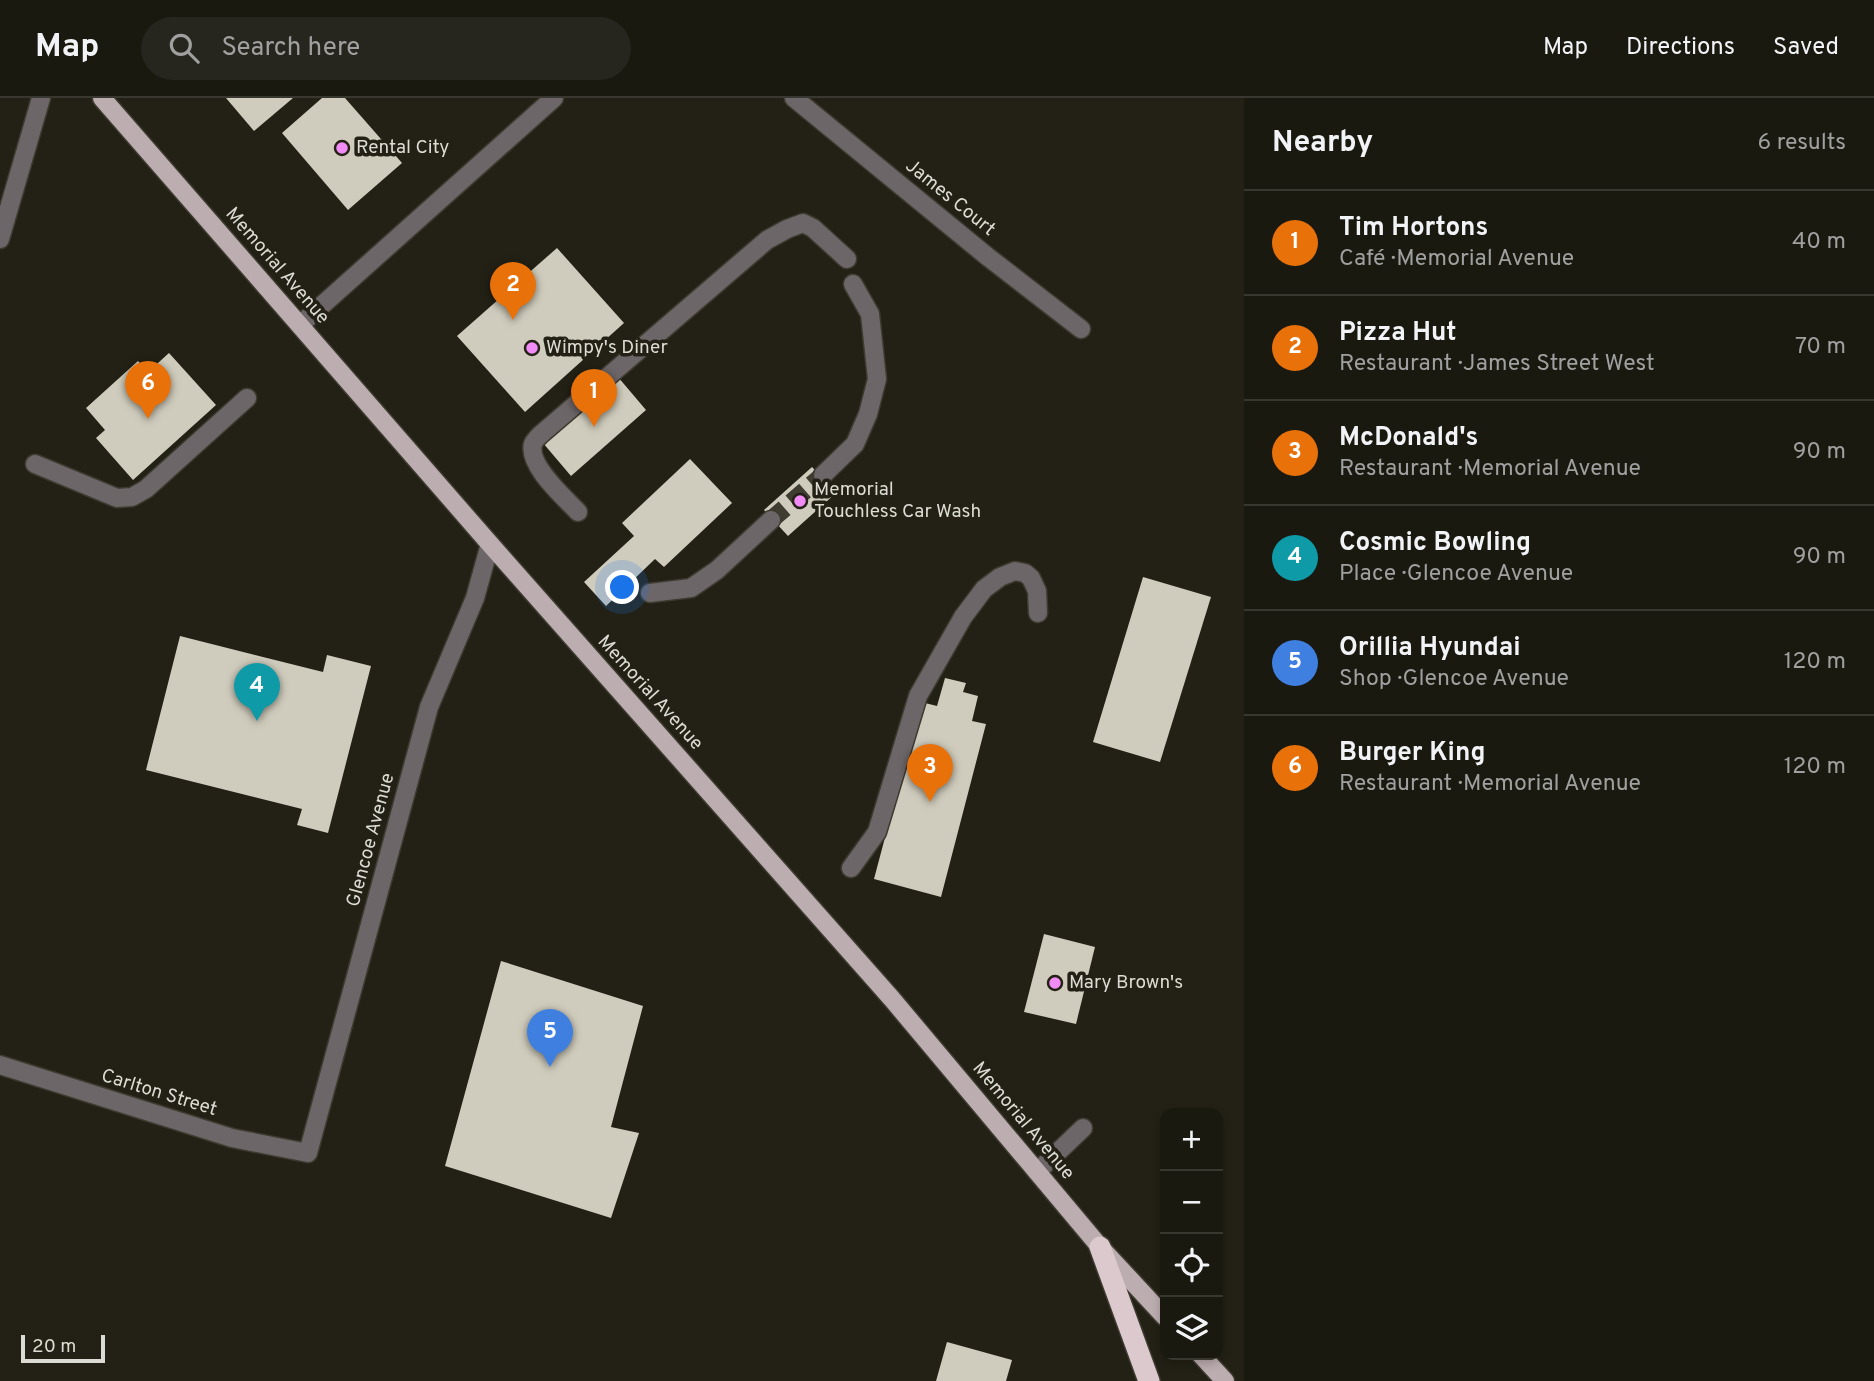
<!DOCTYPE html>
<html lang="en">
<head>
<meta charset="utf-8">
<style>
	:root { --surface:#1a1910; --page:#27261e; --text:#f1f3f6; --muted:#9fa09f; --line:#383830; --accent:#f18bf5 }
	body { margin:0; font-family:Overpass,sans-serif; background:var(--page); color:var(--text) }
	.controls { position:absolute; right:21px; bottom:21px; display:grid; overflow:hidden; border-radius:14px; box-shadow:0 4px 10px #0003 }
	.controls button { width:63px; height:63px; display:grid; place-items:center; padding:0; border:0; border-bottom:2px solid var(--line); background:var(--surface); color:var(--text); font:35px sans-serif }
	.scale { position:absolute; left:21px; bottom:18px; width:84px; box-sizing:border-box; padding-left:7px; border:4px solid #dddcd4; border-top:0; font-size:19px; line-height:24px; white-space:nowrap; color:#dddcd4; -webkit-text-stroke:5px #232115; paint-order:stroke }
	.you { position:absolute; left:623px; top:490px; width:24px; height:24px; margin:-18px; border:5px solid #fff; border-radius:50%; background:#1a73e8; box-shadow:0 0 0 10px #1a73e833 }
	.badge { display:grid; place-items:center; width:46px; height:46px; border-radius:50%; background:var(--accent); color:#fff; font-size:23px; font-weight:700 }
	.pin { position:absolute; translate:-50% -58px; filter:drop-shadow(0 2px 4px #0008) }
	.pin::after { content:''; position:absolute; top:37px; width:24px; height:21px; background:inherit; clip-path:polygon(0 0,100% 0,50% 100%) }
	.list { margin:0; padding:0; list-style:none }
	h2 { display:flex; justify-content:space-between; align-items:center; height:91px; margin:0; padding:0 28px; font-size:30px }
	h2 small { font-size:23px; font-weight:400; color:var(--muted) }
	.list li { display:grid; grid-template-columns:46px 1fr auto; gap:21px; align-items:center; box-sizing:border-box; height:105px; padding:0 28px; border-top:2px solid var(--line) }
	.list b { display:block; font-size:26px; white-space:nowrap }
	.list p { margin:0; font-size:23px; white-space:nowrap; color:var(--muted) }
	.list em { font-size:23px; font-style:normal; color:var(--muted) }
	.icon { flex:none; width:38px; height:38px; fill:none; stroke:currentColor; stroke-width:2; stroke-linecap:round; stroke-linejoin:round }
	.map { position:relative; flex:none; width:1244px; height:1283px; overflow:hidden }
	header { display:flex; align-items:center; gap:42px; box-sizing:border-box; height:98px; padding:0 35px; background:var(--surface); border-bottom:2px solid var(--line) }
	header strong { font-size:33px }
	nav { display:flex; gap:38px; margin-inline-start:auto; font-size:24px }
	.search { width:490px; height:63px; background:var(--page); display:flex; align-items:center; gap:18px; box-sizing:border-box; padding:0 24px; border-radius:38px; color:var(--muted); font-size:26px }
	main { display:flex }
	aside { flex:1; background:var(--surface) }
	.map>svg:first-child { display:block }
	.building { fill:#d0ccbd }
	.lines { fill:none; stroke-linecap:round; stroke-linejoin:round }
	.minor-tunnel { stroke:#3f3d32; stroke-width:18; stroke-dasharray:18 9; stroke-linecap:butt }
	.minor-casing { stroke:#3d3b30; stroke-width:21 }
	.major-casing { stroke:#3d3b30; stroke-width:21 }
	.highway-casing { stroke:#3d3b30; stroke-width:24 }
	.minor { stroke:#6d6668; stroke-width:18 }
	.major { stroke:#bcadb0; stroke-width:18 }
	.highway { stroke:#dbc9cd; stroke-width:21 }
	.poi-dot { fill:#f18bf5; stroke:#232115; stroke-width:2.5 }
	.labels { text-anchor:middle; dominant-baseline:central; stroke-width:7; stroke-linejoin:round; paint-order:stroke }
	.poi-label { font-size:19px; fill:#dddcd4; stroke:#232115; text-anchor:start }
	.street-label { font-size:19px; fill:#dddcd4; stroke:#232115 }
</style>
</head>
<body>
<header>
<strong>Map</strong>
<div class="search"><svg class="icon" aria-label="search" viewBox="0 0 24 24"><circle cx="10" cy="10" r="6"/><path d="M15 15l6 6"/></svg>Search here</div>
<nav><a>Map</a><a>Directions</a><a>Saved</a></nav>
</header>
<main>
<div class="map">
<svg width="1244" height="1283" viewBox="0 0 1244 1283">
	<rect width="100%" height="100%" fill="#232115"/>
	<g class="building">
		<polygon points="226,0 293,0 254,33"/>
		<polygon points="322,0 345,0 402,65 348,112 282,35"/>
		<polygon points="557,150 624,225 525,314 457,238"/>
		<polygon points="169,255 216,307 133,382 96,340 105,332 86,310 138,263 148,274"/>
		<polygon points="618,279 646,312 571,378 543,345"/>
		<polygon points="690,361 732,405 664,469 655,461 606,508 584,484 634,438 622,425"/>
		<polygon points="812,369 836,395 788,438 764,412"/>
		<polygon points="1143,479 1211,499 1160,664 1093,644"/>
		<polygon points="180,538 323,574 327,557 371,568 328,735 297,727 302,711 146,672"/>
		<polygon points="945,580 966,585 963,594 978,598 972,623 986,626 941,799 874,781 921,604 937,608"/>
		<polygon points="1044,836 1095,849 1076,926 1024,914"/>
		<polygon points="501,863 643,908 611,1029 639,1035 611,1120 445,1068"/>
		<polygon points="947,1244 1012,1262 1006,1283 936,1283"/>
	</g>
	<g class="lines">
		<polyline class="minor-tunnel" points="771,422 823,377"/>
		<g class="minor-casing">
			<g id="minor">
				<polyline points="794,0 988,159 1081,231"/>
				<polyline points="0,141 41,0"/>
				<polyline points="301,226 554,0"/>
				<polyline points="35,366 117,400 132,399 146,391 247,300"/>
				<polyline points="823,377 855,346 868,316 877,281 870,216 853,186"/>
				<path d="M578,414C565,400 527,367 533,346C534,343 537,340 540,337L767,142L787,131L803,125L813,130L847,161"/>
				<polyline points="650,495 691,490 717,472 771,422"/>
				<polyline points="851,770 877,734 918,598 963,519 984,491 1000,479 1015,473 1025,475 1031,480 1037,493 1038,515"/>
				<polyline points="0,967 232,1040 308,1055 429,609 475,500 490,446"/>
				<polyline points="1037,1074 1083,1030"/>
			</g>
		</g>
		<g class="major-casing">
			<g id="major">
				<polyline points="102,0 490,446 892,901 1100,1149 1165,1219"/>
				<polyline points="1201,1257 1225,1283"/>
			</g>
		</g>
		<g class="highway-casing">
			<polyline id="highway" points="1100,1149 1149,1283"/>
		</g>
		<use href="#minor" class="minor"/>
		<use href="#major" class="major"/>
		<use href="#highway" class="highway"/>
	</g>
	<g class="poi-dot">
		<circle cx="342" cy="50" r="7"/>
		<circle cx="532" cy="250" r="7"/>
		<circle cx="800" cy="403" r="7"/>
		<circle cx="1055" cy="885" r="7"/>
	</g>
	<g class="labels">
		<g class="poi-label">
			<text x="356" y="50">Rental City</text>
			<text x="546" y="250">Wimpy's Diner</text>
			<text x="814" y="392">Memorial<tspan x="814" dy="22">Touchless Car Wash</tspan></text>
			<text x="1069" y="885">Mary Brown's</text>
		</g>
		<g class="street-label">
			<text transform="translate(950 100) rotate(39)">James Court</text>
			<text transform="translate(277 168) rotate(49)">Memorial Avenue</text>
			<text transform="translate(650 595) rotate(48)">Memorial Avenue</text>
			<text transform="translate(371 742) rotate(-75)">Glencoe Avenue</text>
			<text transform="translate(159 995) rotate(17)">Carlton Street</text>
			<text transform="translate(1023 1023) rotate(50)">Memorial Avenue</text>
		</g>
	</g>
</svg>
<div class="controls">
<button>+</button>
<button>−</button>
<button><svg class="icon" aria-label="locate" viewBox="0 0 24 24"><circle cx="12" cy="12" r="6"/><path d="M12 2v4M12 18v4M2 12h4M18 12h4"/></svg></button>
<button><svg class="icon" aria-label="layers" viewBox="0 0 24 24"><path d="M12 4l9 5-9 5-9-5zM3 14l9 5 9-5"/></svg></button>
</div>
<div class="scale">20 m</div>
<div class="you"></div>
<div class="pin badge" style="left:594px;top:329px;background:#e8710a">1</div>
<div class="pin badge" style="left:513px;top:222px;background:#e8710a">2</div>
<div class="pin badge" style="left:930px;top:704px;background:#e8710a">3</div>
<div class="pin badge" style="left:257px;top:623px;background:#0f9aa8">4</div>
<div class="pin badge" style="left:550px;top:969px;background:#3f7fe0">5</div>
<div class="pin badge" style="left:148px;top:321px;background:#e8710a">6</div>
</div>
<aside>
<h2>Nearby<small>6 results</small></h2>
<ul class="list">
<li><span class="badge" style="background:#e8710a">1</span><div><b>Tim Hortons</b><p>Café · Memorial Avenue</p></div><em>40 m</em></li>
<li><span class="badge" style="background:#e8710a">2</span><div><b>Pizza Hut</b><p>Restaurant · James Street West</p></div><em>70 m</em></li>
<li><span class="badge" style="background:#e8710a">3</span><div><b>McDonald's</b><p>Restaurant · Memorial Avenue</p></div><em>90 m</em></li>
<li><span class="badge" style="background:#0f9aa8">4</span><div><b>Cosmic Bowling</b><p>Place · Glencoe Avenue</p></div><em>90 m</em></li>
<li><span class="badge" style="background:#3f7fe0">5</span><div><b>Orillia Hyundai</b><p>Shop · Glencoe Avenue</p></div><em>120 m</em></li>
<li><span class="badge" style="background:#e8710a">6</span><div><b>Burger King</b><p>Restaurant · Memorial Avenue</p></div><em>120 m</em></li>
</ul>
</aside>
</main>
</body>
</html>
